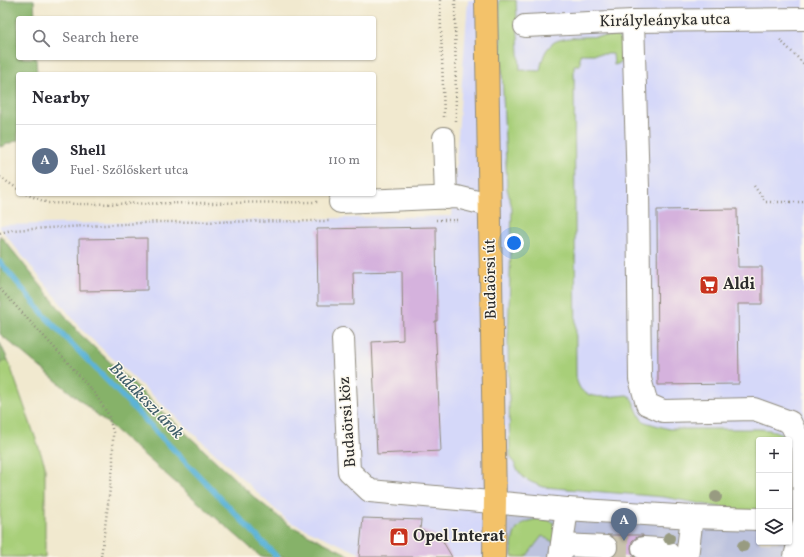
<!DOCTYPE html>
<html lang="en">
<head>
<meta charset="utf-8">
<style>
	:root { --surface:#fff; --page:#f7f7f7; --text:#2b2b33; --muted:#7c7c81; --line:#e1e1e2; --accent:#111827 }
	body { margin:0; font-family:Vollkorn,serif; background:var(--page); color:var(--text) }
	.controls { position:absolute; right:12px; bottom:12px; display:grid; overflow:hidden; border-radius:4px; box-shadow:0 1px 3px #0004 }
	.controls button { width:36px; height:36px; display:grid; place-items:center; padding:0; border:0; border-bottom:1px solid var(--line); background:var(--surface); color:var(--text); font:20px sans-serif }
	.you { position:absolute; left:514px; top:243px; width:14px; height:14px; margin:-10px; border:3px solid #fff; border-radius:50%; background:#1a73e8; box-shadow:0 0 0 6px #1a73e833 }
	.badge { display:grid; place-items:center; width:26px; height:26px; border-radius:50%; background:var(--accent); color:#fff; font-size:13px; font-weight:700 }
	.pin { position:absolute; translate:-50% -33px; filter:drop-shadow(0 1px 2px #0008) }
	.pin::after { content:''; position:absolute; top:21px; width:14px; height:12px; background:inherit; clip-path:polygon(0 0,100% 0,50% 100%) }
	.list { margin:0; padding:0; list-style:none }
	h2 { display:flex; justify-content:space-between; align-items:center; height:52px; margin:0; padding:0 16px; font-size:17px }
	h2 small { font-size:13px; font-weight:400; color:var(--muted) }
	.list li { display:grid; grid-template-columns:26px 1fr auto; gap:12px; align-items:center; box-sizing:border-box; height:72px; padding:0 16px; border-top:1px solid var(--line) }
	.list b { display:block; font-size:15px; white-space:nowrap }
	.list p { margin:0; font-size:13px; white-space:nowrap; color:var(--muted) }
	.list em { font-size:13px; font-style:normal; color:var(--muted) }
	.icon { flex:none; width:22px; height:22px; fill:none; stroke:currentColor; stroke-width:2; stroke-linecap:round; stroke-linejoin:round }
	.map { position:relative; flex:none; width:804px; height:557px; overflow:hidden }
	.search { position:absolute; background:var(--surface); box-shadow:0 1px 3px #0004; left:16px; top:16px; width:360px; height:44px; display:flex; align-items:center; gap:10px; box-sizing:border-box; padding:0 14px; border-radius:4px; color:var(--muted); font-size:15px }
	.panel { position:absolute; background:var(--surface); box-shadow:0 1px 3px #0004; left:16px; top:72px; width:360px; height:124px; border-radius:4px }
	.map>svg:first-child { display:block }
	.built { fill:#d5d8f9 }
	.industrial { fill:#bdc3de }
	.green { fill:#a8cf79; stroke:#6a7d52 }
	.forest { fill:#86b269; stroke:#586e4a }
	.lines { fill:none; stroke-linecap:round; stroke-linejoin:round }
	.stream { stroke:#5bb3d8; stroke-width:5.5 }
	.building { fill:#d5b2dd }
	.minor-tunnel { stroke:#c9c3ae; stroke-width:22; stroke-dasharray:22 11; stroke-linecap:butt }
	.minor-casing { stroke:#8e8a7d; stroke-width:24 }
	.major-casing { stroke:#8e8a7d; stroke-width:24 }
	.path { stroke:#8e8a7d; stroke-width:2.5; stroke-dasharray:1 3; stroke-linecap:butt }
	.minor { stroke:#fff; stroke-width:22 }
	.major { stroke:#f3c26a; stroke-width:22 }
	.tree { fill:#989b81 }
	.labels { text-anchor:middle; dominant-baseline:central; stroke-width:3; stroke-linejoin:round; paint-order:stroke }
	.street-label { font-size:16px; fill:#2b2b2b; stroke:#fbf7ec }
	.poi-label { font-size:16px; font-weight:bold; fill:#2b2b2b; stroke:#fbf7ec; text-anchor:start }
	.water-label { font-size:17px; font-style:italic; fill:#3c5b68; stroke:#fbf7ec }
</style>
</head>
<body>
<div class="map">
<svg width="804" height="557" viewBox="0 0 804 557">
	<rect width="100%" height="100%" fill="#fbf7ec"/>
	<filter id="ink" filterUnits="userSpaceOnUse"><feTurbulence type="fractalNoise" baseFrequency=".025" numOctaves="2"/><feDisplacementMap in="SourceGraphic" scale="8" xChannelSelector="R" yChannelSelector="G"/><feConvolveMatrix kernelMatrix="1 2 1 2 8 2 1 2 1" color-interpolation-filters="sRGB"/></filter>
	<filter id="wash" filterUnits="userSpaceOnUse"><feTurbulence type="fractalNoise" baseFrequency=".012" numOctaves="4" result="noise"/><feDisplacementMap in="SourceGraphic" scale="16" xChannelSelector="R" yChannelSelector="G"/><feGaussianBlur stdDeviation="0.9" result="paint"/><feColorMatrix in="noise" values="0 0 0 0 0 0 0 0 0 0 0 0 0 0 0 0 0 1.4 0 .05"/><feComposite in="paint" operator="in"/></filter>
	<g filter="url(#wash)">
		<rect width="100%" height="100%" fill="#f1e9cf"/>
		<polygon class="built" points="468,0 804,0 804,527 789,526 789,440 759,440 759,524 494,557 363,557 359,553 288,521 83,331 0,228 0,225 452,216"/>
		<polygon class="industrial" points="495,501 759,524 759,542 789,542 789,526 804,527 804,557 494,557"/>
		<g class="green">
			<path d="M499,0H516L520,70L540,71C542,60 544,50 553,43C563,35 603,37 617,36L624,44C624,54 626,63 614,65L613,54H580V65H574L576,371C576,375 576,380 578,384C584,402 612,396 627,395L631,397L640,417L645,422L669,429H759C771,430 781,430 787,440H759V512L751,513L664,497L544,487C521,479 521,477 510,455L508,341L512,208L507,188Z"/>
			<polygon points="8,360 45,465 45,557 0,557 0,363"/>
			<path d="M789,443C792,456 796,477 789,489Z"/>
			<path d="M538,519L549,520L554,523L555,543L542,536L526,557H512C512,535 513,523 538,519Z"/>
		</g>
		<g class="forest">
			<polygon points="0,0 34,0 35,18 18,18 18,58 36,58 37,74 18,74 18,140 0,147"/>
			<polygon points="0,235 80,334 254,497 289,525 353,557 261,557 106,422 0,334"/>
			<polygon points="0,343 8,360 0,363"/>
		</g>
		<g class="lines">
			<polyline class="stream" points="0,262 46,317 277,557"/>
		</g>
		<g id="blocks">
			<g class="building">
				<polygon points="737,209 738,267 762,267 762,304 738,304 739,384 658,385 657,210"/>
				<polygon points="436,227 437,321 435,321 441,451 377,454 372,342 403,340 402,271 353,272 354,305 318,305 317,229"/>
				<polygon points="147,238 147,290 80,291 79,239"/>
				<polygon points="363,518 421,520 420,530 433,534 442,540 452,557 359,557"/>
				<polygon points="607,535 643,535 643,536 637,537 632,541 631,548 632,553 635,557 613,557 617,553 618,548 617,542 613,537"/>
			</g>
		</g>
	</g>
	<g filter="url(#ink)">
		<use href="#blocks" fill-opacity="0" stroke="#8e8a7d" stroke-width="1"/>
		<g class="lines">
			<polyline class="minor-tunnel" points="606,547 643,548"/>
			<g class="minor-casing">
				<g id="minor">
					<polyline points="633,21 638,187 640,379 647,404 663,411 754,409 790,422 803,448 804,521 795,557"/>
					<polyline points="525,26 633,21 804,19"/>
					<polyline points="444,138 446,198"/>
					<polyline points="340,202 457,197 489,205"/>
					<polyline points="343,339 349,471 370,491 567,509 692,517 759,519"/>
					<polyline points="562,545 606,547"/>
					<polyline points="643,548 660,549 668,553 670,557"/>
					<polyline points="560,557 567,509"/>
					<polyline points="687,557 692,517"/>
				</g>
			</g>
			<g class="major-casing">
				<polyline id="major" points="486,0 495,501 494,557"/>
			</g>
			<g class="path">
				<polyline points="440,0 444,117"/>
				<polyline points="455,0 456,121"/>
				<polyline points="780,40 804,64"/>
				<polyline points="0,177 18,189"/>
				<polyline points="754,186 766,202 804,202"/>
				<polyline points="26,194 48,203 83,204 320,202"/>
				<polyline points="436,220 457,220 457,218"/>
				<polyline points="0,233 12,230 160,222 331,221"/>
				<polyline points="0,289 63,357 95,394 108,414 113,432 113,466 101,557"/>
			</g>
			<use href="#minor" class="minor"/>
			<use href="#major" class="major"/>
		</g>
		<g class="tree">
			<circle cx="716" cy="497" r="6"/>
			<circle cx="669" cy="538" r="6"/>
			<circle cx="743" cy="546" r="6"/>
		</g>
	</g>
	<defs>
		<g id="supermarket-square" transform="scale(1)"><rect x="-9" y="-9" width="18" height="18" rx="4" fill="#c8321e" stroke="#fbf7ec"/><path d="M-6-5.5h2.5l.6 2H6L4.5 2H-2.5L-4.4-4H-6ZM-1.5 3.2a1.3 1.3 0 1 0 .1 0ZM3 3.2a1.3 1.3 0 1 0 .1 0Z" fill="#fff"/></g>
		<g id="shop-square" transform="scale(1)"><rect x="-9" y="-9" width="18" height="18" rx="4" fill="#c8321e" stroke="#fbf7ec"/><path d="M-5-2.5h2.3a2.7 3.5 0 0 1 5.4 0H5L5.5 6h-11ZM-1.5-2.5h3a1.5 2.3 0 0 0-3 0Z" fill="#fff"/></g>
	</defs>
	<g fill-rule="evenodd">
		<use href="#supermarket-square" x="709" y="285"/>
		<use href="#shop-square" x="399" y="537"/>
	</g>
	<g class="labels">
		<g class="street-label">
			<text transform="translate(665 21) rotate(-1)">Királyleányka utca</text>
			<text transform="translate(491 279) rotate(-91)">Budaörsi út</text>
			<text transform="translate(348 422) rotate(-94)">Budaörsi köz</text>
		</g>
		<g class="poi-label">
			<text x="723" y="285">Aldi</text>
			<text x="413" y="537">Opel Interat</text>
		</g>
		<g class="water-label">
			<text transform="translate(146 401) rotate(46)">Budakeszi árok</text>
		</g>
	</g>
</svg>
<div class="controls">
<button>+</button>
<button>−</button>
<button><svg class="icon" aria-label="layers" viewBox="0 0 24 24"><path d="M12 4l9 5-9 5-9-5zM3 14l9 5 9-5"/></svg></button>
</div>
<div class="you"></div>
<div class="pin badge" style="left:624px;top:541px;background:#5c6f8a">A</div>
<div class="search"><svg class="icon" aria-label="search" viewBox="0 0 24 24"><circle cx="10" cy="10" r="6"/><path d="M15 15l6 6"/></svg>Search here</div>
<section class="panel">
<h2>Nearby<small></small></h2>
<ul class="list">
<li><span class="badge" style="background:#5c6f8a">A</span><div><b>Shell</b><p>Fuel · Szőlőskert utca</p></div><em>110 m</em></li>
</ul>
</section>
</div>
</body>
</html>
